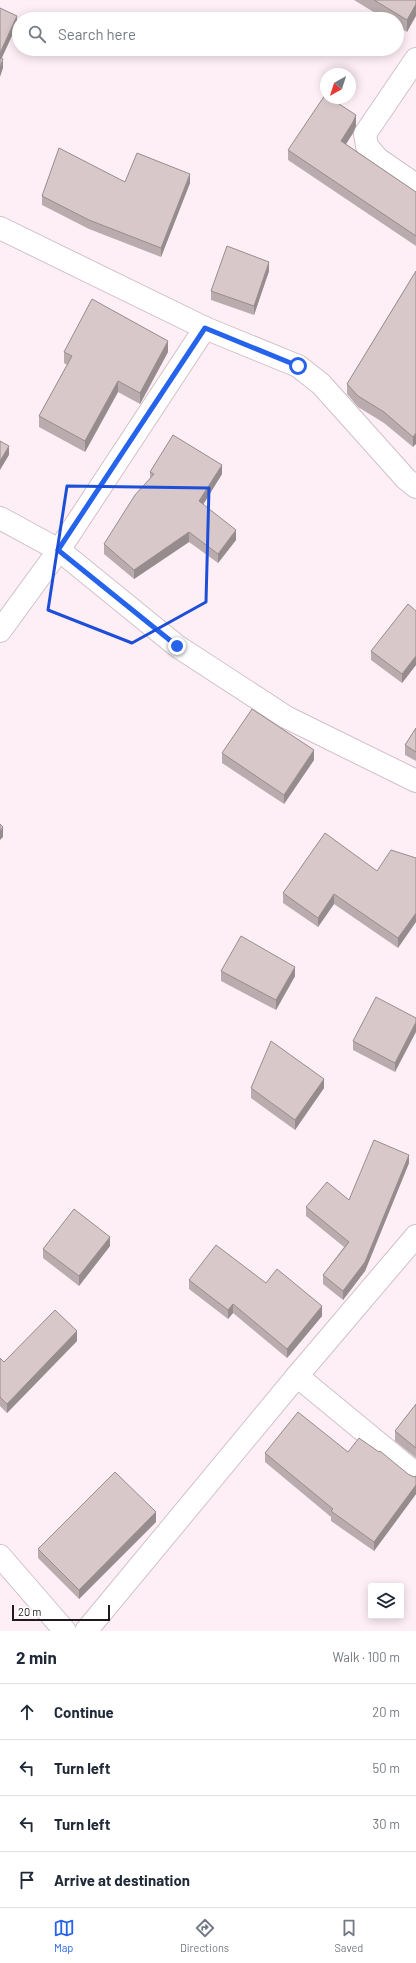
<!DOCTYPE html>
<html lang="en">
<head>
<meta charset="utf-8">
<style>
	:root { --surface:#fff; --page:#f2f2f3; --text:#1f2937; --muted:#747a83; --line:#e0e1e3; --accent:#2563eb }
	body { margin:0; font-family:Barlow,sans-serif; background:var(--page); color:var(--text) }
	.controls { position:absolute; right:12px; bottom:12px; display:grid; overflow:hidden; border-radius:4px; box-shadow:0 2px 10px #0003 }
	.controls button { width:36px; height:36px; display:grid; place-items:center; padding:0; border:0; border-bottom:1px solid var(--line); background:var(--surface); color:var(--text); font:20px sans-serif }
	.compass { position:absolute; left:320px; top:68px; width:36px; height:36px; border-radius:50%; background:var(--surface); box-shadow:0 2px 10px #0003; rotate:219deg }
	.scale { position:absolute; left:12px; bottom:10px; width:98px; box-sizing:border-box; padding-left:4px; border:2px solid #201a1d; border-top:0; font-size:11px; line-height:14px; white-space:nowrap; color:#201a1d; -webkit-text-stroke:3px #fff; paint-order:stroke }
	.stop { position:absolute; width:12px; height:12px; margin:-9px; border:3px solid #2563eb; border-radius:50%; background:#fff }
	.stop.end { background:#2563eb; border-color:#fff; box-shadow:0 1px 4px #0008 }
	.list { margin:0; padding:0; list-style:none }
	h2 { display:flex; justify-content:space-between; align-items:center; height:52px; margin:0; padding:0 16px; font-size:17px }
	h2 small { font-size:13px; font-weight:400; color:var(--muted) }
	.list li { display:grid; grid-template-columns:26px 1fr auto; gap:12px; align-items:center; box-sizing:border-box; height:56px; padding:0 16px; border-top:1px solid var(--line) }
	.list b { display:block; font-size:15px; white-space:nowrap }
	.list em { font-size:13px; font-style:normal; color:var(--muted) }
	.icon { flex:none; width:22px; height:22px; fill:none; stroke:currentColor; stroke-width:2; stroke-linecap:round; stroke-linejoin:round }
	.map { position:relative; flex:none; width:416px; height:1631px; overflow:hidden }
	.search { position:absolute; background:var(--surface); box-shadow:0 2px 10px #0003; left:12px; right:12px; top:12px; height:44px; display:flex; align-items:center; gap:10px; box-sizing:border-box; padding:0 14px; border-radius:22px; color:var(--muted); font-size:15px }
	.sheet { height:276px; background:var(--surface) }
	nav { display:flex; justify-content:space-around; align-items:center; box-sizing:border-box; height:56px; border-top:1px solid var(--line); background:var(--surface); font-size:11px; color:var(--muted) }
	nav a { display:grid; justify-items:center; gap:2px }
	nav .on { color:var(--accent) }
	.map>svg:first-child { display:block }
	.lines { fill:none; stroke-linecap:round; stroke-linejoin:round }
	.minor-casing { stroke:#d0c1c8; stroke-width:24 }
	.minor { stroke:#fff; stroke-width:22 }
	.wall { fill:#baacae }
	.shaded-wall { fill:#978c8d }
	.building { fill:#d8c8ca; stroke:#978c8d }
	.route { stroke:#2563eb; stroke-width:5 }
	.marked { fill:none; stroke:#1d4ed8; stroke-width:3; stroke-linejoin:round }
</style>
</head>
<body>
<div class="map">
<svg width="416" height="1631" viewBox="0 0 416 1631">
	<rect width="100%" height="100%" fill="#feeff6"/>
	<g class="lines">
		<g class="minor-casing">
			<g id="minor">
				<polyline points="416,59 365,134 367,146 378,159 416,185"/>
				<polyline points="0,228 205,328 298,366 321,384 406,479 416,487"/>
				<polyline points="0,518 59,550 177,646 286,717 416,781"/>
				<polyline points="0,631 59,550 205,328"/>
				<polyline points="297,1376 416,1474"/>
				<polyline points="0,1556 65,1631"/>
				<polyline points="86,1631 297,1376 416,1236"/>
			</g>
		</g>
		<use href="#minor" class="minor"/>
	</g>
	<g class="wall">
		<polygon points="354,0 416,0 407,32 397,26 397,19 385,19"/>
		<polygon points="356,126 353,133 346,144 416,192 416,246 288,160 288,150"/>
		<polygon points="125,182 190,183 161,257 89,229 42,205 42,196"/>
		<polygon points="269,271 254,315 211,300 211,291"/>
		<polygon points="416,271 413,447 384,423 358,407 347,394 347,384"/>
		<polygon points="64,352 168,352 140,404 118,392 85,452 39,427 39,416 67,365 64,363"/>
		<polygon points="150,472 222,474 203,505 236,540 218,563 189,542 134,579 104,554 104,544 150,479"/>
		<polygon points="416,611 416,665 402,683 371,660 371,651"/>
		<polygon points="416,728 416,761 405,755 405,745"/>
		<polygon points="222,753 314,760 284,804 222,763"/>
		<polygon points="416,858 398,948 334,904 318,927 283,903 283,893 377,871"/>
		<polygon points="221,971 295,976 276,1010 221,981"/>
		<polygon points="416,1018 395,1072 353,1050 353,1041"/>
		<polygon points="251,1088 324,1088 295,1130 251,1098"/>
		<polygon points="409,1163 365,1271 343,1300 323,1284 323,1275 344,1247 306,1216 306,1207 349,1200"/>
		<polygon points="110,1246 79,1286 43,1258 43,1249"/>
		<polygon points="189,1280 266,1283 322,1316 287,1358 233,1313 228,1319 189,1289"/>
		<polygon points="77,1341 7,1413 0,1406 0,1358 4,1362"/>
		<polygon points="416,1404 416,1458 395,1441 395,1431"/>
		<polygon points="348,1452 414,1477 416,1476 416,1494 374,1551 331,1521 331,1517 265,1462 265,1453"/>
		<polygon points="156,1522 79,1599 38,1558 38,1549"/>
	</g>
	<g class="shaded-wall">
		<polygon points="416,4 416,16 407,32 407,20"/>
		<polygon points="17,16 17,25 0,62 0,53"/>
		<polygon points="3,59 3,68 0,77 0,68"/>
		<polygon points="356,115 356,126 353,133 341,152 341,141"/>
		<polygon points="190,174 190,183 161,257 161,248"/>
		<polygon points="269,262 269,271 254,315 254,306"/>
		<polygon points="168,341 168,352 140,404 140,393"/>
		<polygon points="118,381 118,392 85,452 85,441"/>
		<polygon points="416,433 416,444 413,447 413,437"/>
		<polygon points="9,446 9,455 0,470 0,461"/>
		<polygon points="222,465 222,474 199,511 199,501"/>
		<polygon points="236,530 236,540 218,563 218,554"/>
		<polygon points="189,532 189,542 134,579 134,570"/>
		<polygon points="416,656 416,665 402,683 402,674"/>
		<polygon points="314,750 314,760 284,804 284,795"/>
		<polygon points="3,827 3,837 0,840 0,831"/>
		<polygon points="334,894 334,904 318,927 318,918"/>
		<polygon points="416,913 416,922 398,948 398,938"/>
		<polygon points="295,967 295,976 276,1010 276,1000"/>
		<polygon points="416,1022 416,1032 395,1072 395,1063"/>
		<polygon points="324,1079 324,1088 295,1130 295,1120"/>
		<polygon points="409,1155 409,1163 365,1271 343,1300 343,1291"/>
		<polygon points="110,1237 110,1246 79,1286 79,1276"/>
		<polygon points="233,1304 233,1313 228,1319 228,1310"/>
		<polygon points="322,1306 322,1316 287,1358 287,1349"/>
		<polygon points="77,1331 77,1341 7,1413 7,1404"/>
		<polygon points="416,1485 416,1494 374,1551 374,1542"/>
		<polygon points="156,1512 156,1522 79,1599 79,1590"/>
	</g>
	<g class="building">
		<polygon points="374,0 416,0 416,4 407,20"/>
		<polygon points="0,8 17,16 0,53"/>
		<polygon points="0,58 3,59 0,68"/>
		<polygon points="325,95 326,96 326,98 330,98 356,115 353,122 341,141 416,192 416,236 288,150"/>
		<polygon points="59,148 125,182 137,153 190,174 161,248 89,220 42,196"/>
		<polygon points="227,246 269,262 254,306 211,291"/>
		<polygon points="416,271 416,433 413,437 384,412 358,396 347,384"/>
		<polygon points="92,299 168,341 140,393 118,381 85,441 39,416 72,356 64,352"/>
		<polygon points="173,435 222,465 199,501 236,530 218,554 189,532 134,570 104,544 135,495 154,474 150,472"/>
		<polygon points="0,441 9,446 0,461"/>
		<polygon points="408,604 416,611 416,656 402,674 371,651"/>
		<polygon points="252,709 314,750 284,795 222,753"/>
		<polygon points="416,728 416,752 405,745"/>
		<polygon points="0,824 3,827 0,831"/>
		<polygon points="325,833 377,871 391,850 416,858 416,913 398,938 334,894 318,918 283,893"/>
		<polygon points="241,936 295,967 276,1000 221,971"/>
		<polygon points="376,997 416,1018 416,1022 395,1063 353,1041"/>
		<polygon points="271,1041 324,1079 295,1120 251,1088"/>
		<polygon points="374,1140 409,1155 365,1262 343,1291 323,1275 349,1242 306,1207 327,1182 349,1200"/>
		<polygon points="74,1209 110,1237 79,1276 43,1249"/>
		<polygon points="216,1245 266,1283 277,1269 322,1306 287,1349 233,1304 228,1310 189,1280"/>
		<polygon points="55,1310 77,1331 7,1404 0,1397 0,1358 4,1362"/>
		<polygon points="416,1404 416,1448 395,1431"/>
		<polygon points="298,1412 348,1452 359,1438 379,1452 380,1451 408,1474 414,1477 416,1476 416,1485 374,1542 331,1511 333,1509 265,1453"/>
		<polygon points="115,1472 156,1512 79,1590 38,1549"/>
	</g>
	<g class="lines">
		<polyline class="route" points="177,646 58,550 205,328 298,366"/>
	</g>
	<path class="marked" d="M67,486L209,488L206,602L132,643L48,610Z"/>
</svg>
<div class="controls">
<button><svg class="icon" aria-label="layers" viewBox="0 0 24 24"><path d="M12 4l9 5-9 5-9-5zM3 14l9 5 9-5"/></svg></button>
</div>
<svg class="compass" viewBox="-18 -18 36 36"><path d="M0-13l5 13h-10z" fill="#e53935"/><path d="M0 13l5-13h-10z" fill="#747a83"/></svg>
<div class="scale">20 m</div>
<div class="stop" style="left:298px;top:366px"></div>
<div class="stop end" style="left:177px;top:646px"></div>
<div class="search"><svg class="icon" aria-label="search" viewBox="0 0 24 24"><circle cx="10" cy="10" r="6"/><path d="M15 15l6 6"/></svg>Search here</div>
</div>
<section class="sheet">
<h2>2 min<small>Walk · 100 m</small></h2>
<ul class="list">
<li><svg class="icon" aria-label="ahead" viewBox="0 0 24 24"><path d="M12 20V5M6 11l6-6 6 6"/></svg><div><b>Continue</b></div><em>20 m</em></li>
<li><svg class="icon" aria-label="left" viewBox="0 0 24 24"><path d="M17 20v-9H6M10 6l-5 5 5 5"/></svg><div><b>Turn left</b></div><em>50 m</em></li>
<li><svg class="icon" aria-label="left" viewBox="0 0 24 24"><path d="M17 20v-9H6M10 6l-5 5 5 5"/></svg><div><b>Turn left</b></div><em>30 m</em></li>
<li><svg class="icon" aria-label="arrive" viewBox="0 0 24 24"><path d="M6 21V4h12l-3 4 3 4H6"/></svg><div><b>Arrive at destination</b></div></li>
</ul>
</section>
<nav>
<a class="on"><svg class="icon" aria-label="map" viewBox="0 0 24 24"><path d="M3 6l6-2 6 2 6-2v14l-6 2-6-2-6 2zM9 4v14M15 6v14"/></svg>Map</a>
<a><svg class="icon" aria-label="directions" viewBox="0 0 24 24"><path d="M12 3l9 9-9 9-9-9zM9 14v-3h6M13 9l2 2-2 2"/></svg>Directions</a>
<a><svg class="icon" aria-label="saved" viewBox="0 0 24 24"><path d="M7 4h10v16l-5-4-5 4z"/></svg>Saved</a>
</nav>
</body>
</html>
